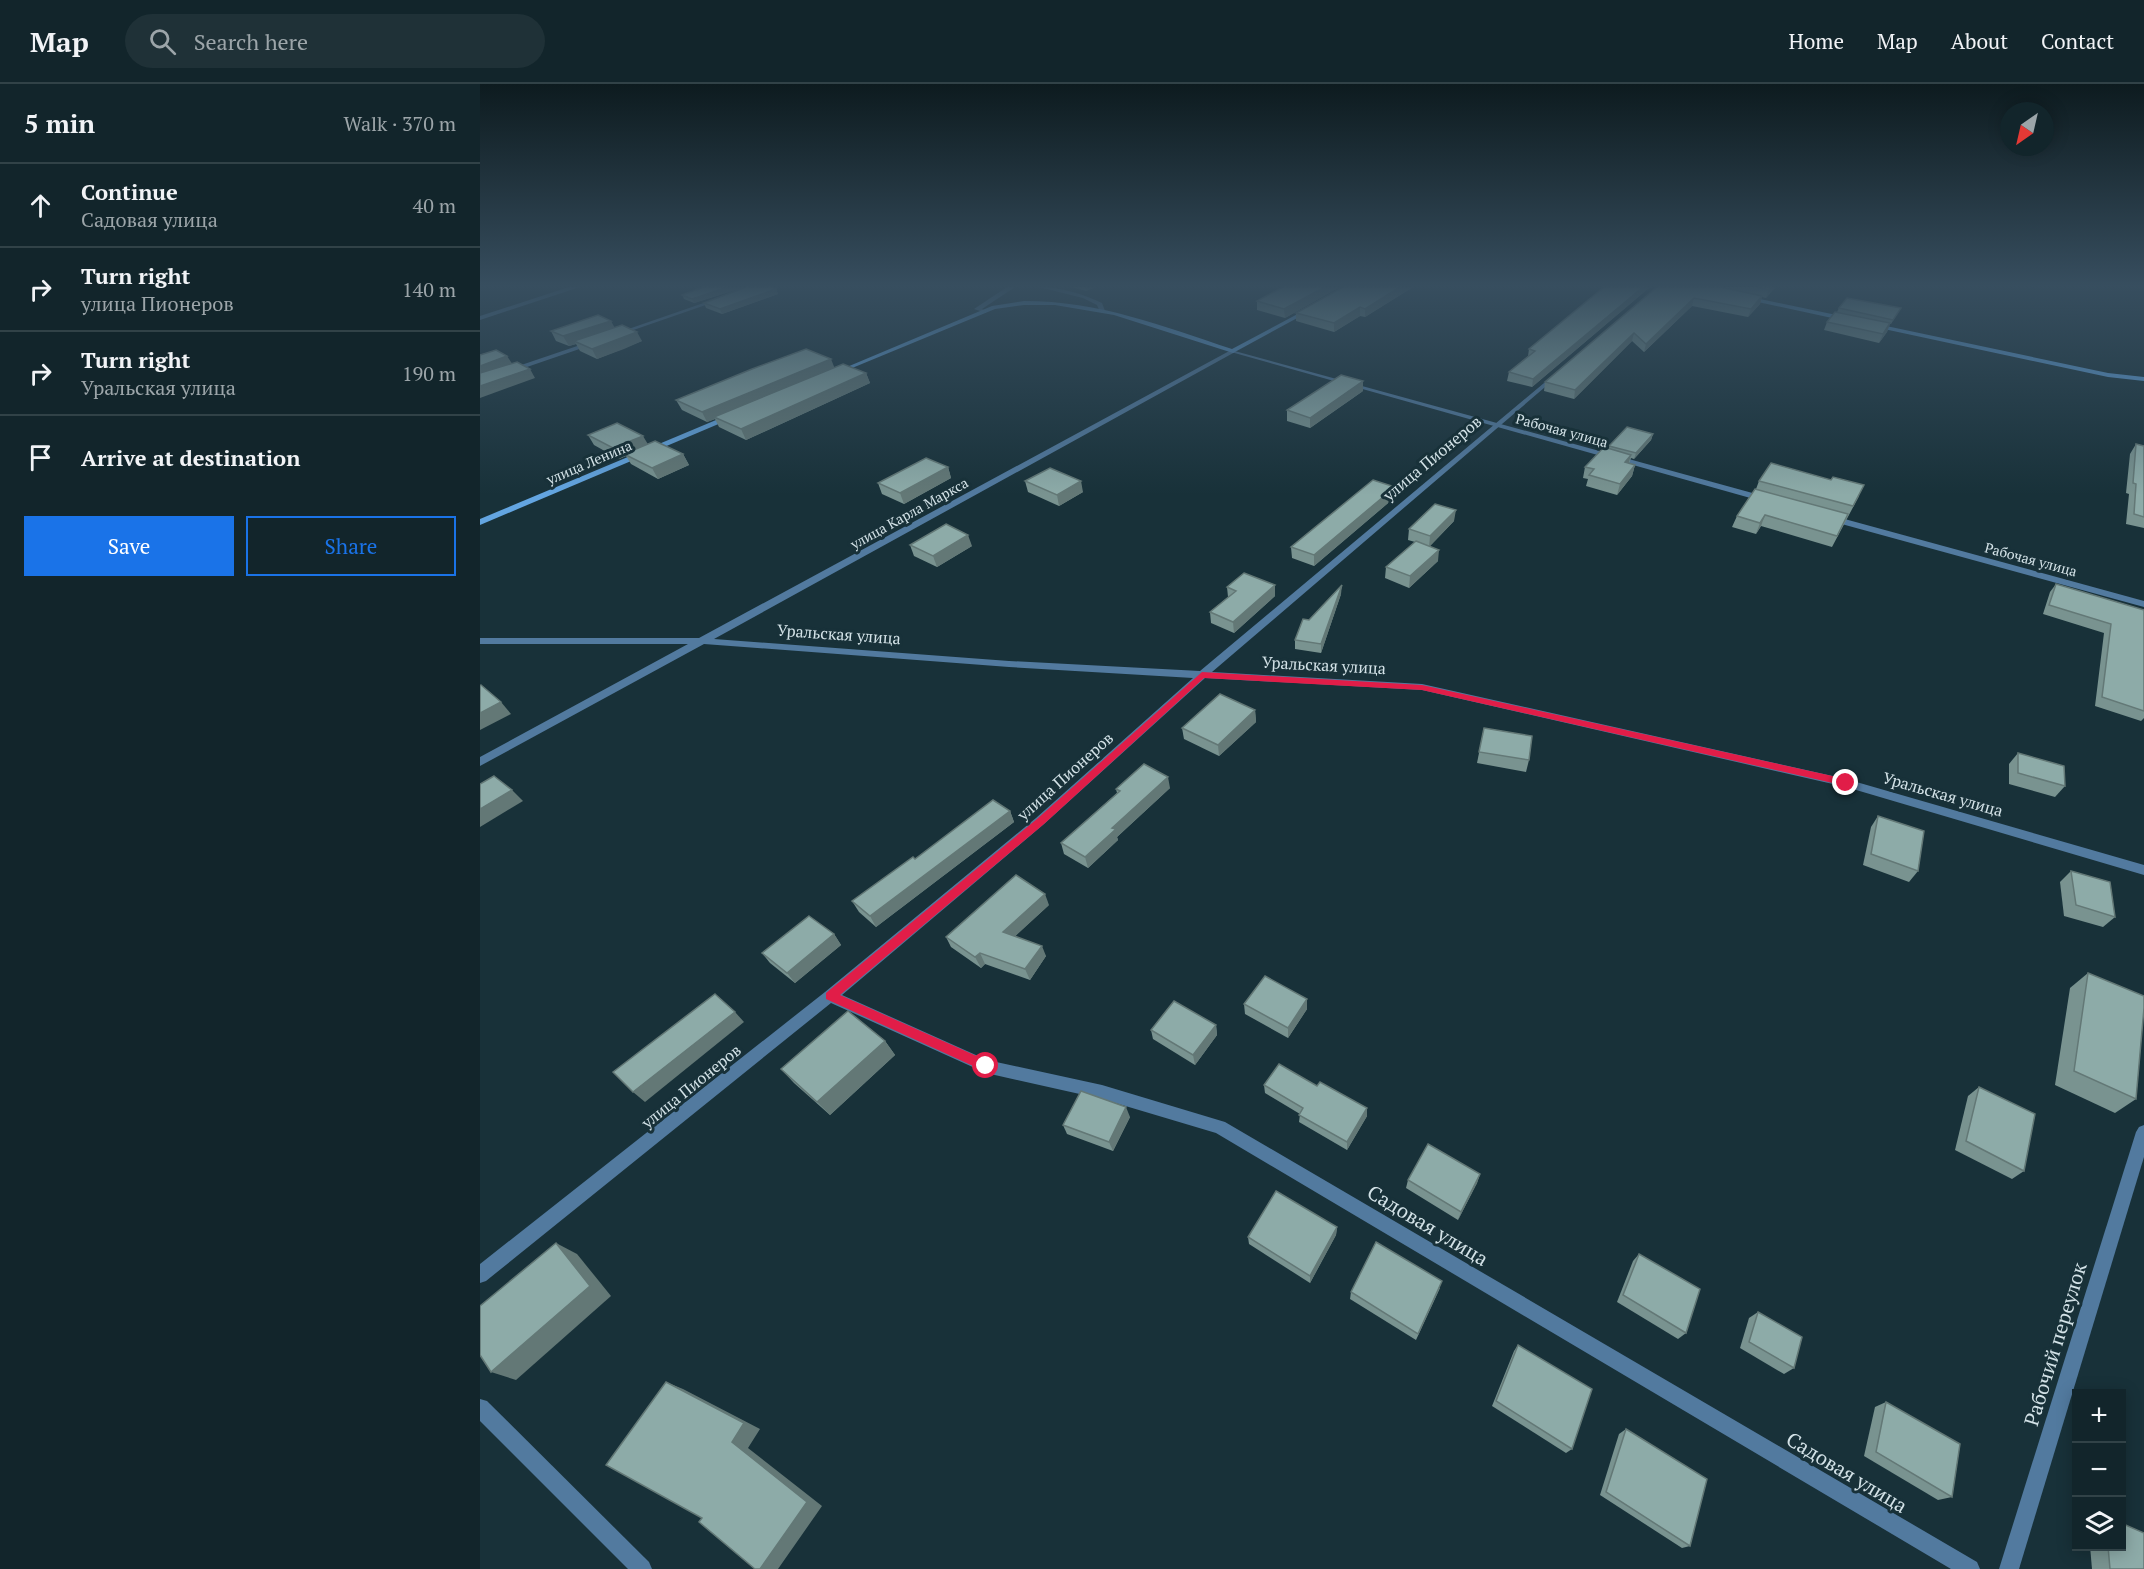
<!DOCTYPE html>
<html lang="en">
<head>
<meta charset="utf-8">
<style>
	:root { --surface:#12252b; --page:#1f3137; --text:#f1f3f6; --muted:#9ca5a9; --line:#314247; --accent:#1a73e8 }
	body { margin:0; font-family:"PT Serif",serif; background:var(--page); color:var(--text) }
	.controls { position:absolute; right:18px; bottom:18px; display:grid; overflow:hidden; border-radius:0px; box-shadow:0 3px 15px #0003 }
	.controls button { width:54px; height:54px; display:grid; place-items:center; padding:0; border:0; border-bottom:2px solid var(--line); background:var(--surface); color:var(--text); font:30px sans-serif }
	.compass { position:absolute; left:1520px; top:18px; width:54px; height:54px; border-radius:50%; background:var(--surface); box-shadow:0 3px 15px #0003; rotate:214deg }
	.stop { position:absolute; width:18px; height:18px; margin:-14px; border:4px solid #e11d48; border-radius:50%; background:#fff }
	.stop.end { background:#e11d48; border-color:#fff; box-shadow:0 2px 6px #0008 }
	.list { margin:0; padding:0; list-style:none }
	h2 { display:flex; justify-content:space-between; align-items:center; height:78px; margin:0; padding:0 24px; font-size:26px }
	h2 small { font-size:20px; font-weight:400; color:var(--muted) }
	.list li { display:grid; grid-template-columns:39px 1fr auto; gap:18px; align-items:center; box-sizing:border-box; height:84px; padding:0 24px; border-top:2px solid var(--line) }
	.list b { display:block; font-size:22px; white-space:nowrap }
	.list p { margin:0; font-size:20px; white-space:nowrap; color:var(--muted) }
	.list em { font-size:20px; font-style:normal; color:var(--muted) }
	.actions { display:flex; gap:12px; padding:18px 24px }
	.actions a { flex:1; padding:14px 0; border:2px solid var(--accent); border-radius:0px; text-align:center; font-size:21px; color:var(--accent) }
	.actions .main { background:var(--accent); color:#fff }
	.icon { flex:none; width:33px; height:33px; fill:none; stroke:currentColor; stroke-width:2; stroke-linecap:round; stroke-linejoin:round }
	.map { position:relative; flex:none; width:1664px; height:1485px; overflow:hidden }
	header { display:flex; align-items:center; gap:36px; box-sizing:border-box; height:84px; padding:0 30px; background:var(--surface); border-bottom:2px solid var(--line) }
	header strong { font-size:28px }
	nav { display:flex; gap:33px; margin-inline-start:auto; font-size:21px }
	.search { width:420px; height:54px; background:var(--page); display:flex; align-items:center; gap:15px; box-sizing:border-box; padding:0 21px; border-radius:33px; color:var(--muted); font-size:22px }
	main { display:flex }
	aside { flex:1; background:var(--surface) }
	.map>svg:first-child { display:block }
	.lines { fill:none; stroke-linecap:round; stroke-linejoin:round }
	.service { fill:#527a9f; fill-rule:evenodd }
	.minor { fill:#527a9f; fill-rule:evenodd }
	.tertiary { fill:#527a9f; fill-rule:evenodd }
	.secondary { fill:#63a5e1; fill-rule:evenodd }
	.wall { fill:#799390 }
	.shaded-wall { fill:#637876 }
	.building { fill:#8daba8; stroke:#637876; stroke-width:1.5 }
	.route { fill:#e11d48 }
	.labels { text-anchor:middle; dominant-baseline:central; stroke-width:6; stroke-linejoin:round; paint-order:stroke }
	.far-street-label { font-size:14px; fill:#d3e2e7; stroke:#183139 }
	.street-label { font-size:16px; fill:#d3e2e7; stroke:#183139 }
	.near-street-label { font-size:20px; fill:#d3e2e7; stroke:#183139 }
</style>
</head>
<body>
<header>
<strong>Map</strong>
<div class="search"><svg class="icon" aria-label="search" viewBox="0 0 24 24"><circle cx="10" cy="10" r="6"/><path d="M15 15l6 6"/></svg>Search here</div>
<nav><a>Home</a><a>Map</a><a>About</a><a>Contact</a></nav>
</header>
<main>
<aside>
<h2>5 min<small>Walk · 370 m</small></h2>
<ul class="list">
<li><svg class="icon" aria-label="ahead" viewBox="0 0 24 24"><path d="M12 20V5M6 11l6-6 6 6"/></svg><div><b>Continue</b><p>Садовая улица</p></div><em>40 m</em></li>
<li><svg class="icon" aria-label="right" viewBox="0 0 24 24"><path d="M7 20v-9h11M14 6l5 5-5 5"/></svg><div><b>Turn right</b><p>улица Пионеров</p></div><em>140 m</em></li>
<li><svg class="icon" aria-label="right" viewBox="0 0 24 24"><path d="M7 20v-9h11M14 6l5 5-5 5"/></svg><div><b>Turn right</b><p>Уральская улица</p></div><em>190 m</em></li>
<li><svg class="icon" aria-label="arrive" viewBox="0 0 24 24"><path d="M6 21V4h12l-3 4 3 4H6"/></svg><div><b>Arrive at destination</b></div></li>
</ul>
<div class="actions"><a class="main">Save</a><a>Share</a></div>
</aside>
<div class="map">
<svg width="1664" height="1485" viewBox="0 0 1664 1485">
	<rect width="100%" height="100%" fill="#183139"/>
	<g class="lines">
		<g class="service">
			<polygon points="527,203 535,203 502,225 506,227 506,229 494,225"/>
			<path d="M559,203C581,203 603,210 622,219L625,227L620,228L617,221L603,214Z"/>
		</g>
		<g class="minor">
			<polygon points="89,203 100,203 0,236 0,232"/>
			<polygon points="238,214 243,215 139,251 134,250"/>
			<polygon points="112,257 115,259 114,260 0,299 0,295"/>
			<polygon points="753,265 755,266 755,268 234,555 529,577 720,587 1076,289 1078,290 1078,292 732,588 942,600 1366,695 1664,781 1664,791 1366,703 942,606 725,594 564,740 362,911 507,976 622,1001 745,1038 1497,1478 1500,1485 1471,1485 736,1049 622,1015 506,989 351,919 6,1197 0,1199 0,1180 345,908 556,734 713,594 529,583 224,560 0,682 0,673 208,560 0,560 0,554 219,554"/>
			<polygon points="1664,1041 1664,1073 1539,1485 1519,1485 1656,1048 1659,1043"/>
			<polygon points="0,1315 7,1317 169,1478 172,1485 148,1485 0,1337"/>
		</g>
		<g class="tertiary">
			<polygon points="751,266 1287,413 1288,415 1281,417 751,268"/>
			<polygon points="1350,431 1664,517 1664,523 1347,436 1347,432"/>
		</g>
		<g class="secondary">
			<polygon points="1266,212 1366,233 1369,235 1366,237 1264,215"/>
			<path d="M544,217C620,217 682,242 752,265L827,225L832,226L753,269L634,231L575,221H544L515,225L360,289L355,288L512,222Z"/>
			<polygon points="1392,239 1628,289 1664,293 1664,297 1628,293 1390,242 1389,241"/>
			<polygon points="248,331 255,333 0,441 0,435"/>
		</g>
	</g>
	<g class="wall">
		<polygon points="223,203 265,203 214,219 204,215 202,211"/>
		<polygon points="592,203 615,203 606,207"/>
		<polygon points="803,203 860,203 805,234 777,226 777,217"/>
		<polygon points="933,203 885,233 880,232 854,248 816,237 816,229"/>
		<polygon points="1124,203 1170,203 1052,303 1027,297 1029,288 1048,272 1049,265"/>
		<polygon points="1177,203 1295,203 1286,214 1282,213 1280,220 1268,233 1212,222 1164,268 1152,257 1094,315 1064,307 1065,298"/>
		<polygon points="296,205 298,210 242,230 226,224 224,219"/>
		<polygon points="1359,224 1421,224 1411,240 1410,240 1407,248 1399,259 1344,246 1347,238 1357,228"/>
		<polygon points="134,244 162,257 117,275 100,267 96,260 89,262 76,257 71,247"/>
		<polygon points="354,283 386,289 390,299 266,356 239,343 235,335 227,338 202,326 196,316"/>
		<polygon points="883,307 830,344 807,337 807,326"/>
		<polygon points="1173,350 1171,356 1154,375 1151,374 1149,380 1155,381 1152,392 1137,411 1106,402 1108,395 1103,394 1105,383 1128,364 1129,362"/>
		<polygon points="108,351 168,360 203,370 209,381 178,395 151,380 146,372 139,375 114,361"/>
		<polygon points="1656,360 1664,362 1664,444 1646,440 1649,410 1646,409 1650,370"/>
		<polygon points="468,383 471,394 424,420 402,410 398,399"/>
		<polygon points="545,397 603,408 579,422 548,408"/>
		<polygon points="1279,397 1379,412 1352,463 1281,442 1276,450 1252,443 1257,432 1276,405"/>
		<polygon points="914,414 834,482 812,474 811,463"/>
		<polygon points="974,437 950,462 958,477 929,504 905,494 906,483 935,458 928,456 929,445"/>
		<polygon points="430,461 492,462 457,483 434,472"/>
		<polygon points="1576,500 1664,526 1664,634 1661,637 1615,622 1624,549 1563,530 1570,508"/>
		<polygon points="795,501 795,512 754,549 731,539 730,528 748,513 747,503"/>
		<polygon points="861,510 841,569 815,565 815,556"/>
		<polygon points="775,626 776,638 739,672 704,655 702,644"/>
		<polygon points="1004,644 1049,676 1046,688 997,679"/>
		<polygon points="1538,669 1585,702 1575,713 1529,700 1529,680"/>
		<polygon points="690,704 637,753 638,756 608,784 584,770 581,759 637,709 636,705"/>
		<polygon points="530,727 534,738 396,843 379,828 372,817"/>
		<polygon points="1398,732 1438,787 1429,798 1383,781 1391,743"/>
		<polygon points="1591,787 1635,833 1623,843 1584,832 1580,798"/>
		<polygon points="569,821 535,852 566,872 550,896 505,880 501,884 471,863 466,853"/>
		<polygon points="354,850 361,861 315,899 290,879 282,869"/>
		<polygon points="1608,889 1656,1015 1635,1029 1575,1001 1590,904"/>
		<polygon points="827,915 827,925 808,954 765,930 764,920"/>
		<polygon points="736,941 737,951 715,981 673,955 671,946"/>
		<polygon points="405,957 415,971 350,1031 314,999 301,985"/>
		<polygon points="784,1001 837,1002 887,1024 887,1032 867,1066 819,1038 820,1030 785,1009"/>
		<polygon points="1499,1003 1544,1087 1532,1095 1475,1066 1488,1012"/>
		<polygon points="650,1033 633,1067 587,1050 583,1041"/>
		<polygon points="1000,1090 997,1099 978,1136 926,1104 928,1096"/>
		<polygon points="857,1143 856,1151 830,1199 769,1160 768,1153"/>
		<polygon points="1159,1170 1206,1249 1198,1255 1137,1218 1153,1177"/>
		<polygon points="960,1204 936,1256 870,1215 871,1208"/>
		<polygon points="1278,1228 1314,1284 1304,1290 1260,1264 1269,1234"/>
		<polygon points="1038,1261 1092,1365 1086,1369 1012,1322 1034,1267"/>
		<polygon points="1406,1318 1472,1413 1458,1416 1384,1372 1395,1323"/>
		<polygon points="1146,1345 1210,1462 1202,1464 1120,1411 1139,1350"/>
		<polygon points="1610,1462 1641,1462 1664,1485 1612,1485"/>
	</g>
	<g class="shaded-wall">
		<polygon points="248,203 265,203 214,219 212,215"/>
		<polygon points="605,203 615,203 606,207"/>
		<polygon points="845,203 860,203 805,234 804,225"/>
		<polygon points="920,203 933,203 885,233 885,225"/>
		<polygon points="1163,203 1170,203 1052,303 1053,295"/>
		<polygon points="1291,203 1295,204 1286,214 1288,206"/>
		<polygon points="296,205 298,210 242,230 240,225"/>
		<polygon points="1282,212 1280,220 1268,233 1271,225"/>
		<polygon points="1214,214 1212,222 1164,268 1166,260"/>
		<polygon points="880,223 880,232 854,248 854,239"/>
		<polygon points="131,237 136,246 94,257 96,260 89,262 83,252"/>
		<polygon points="1410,239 1407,248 1399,259 1403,250"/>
		<polygon points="157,248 162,257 144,265 117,275 112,265"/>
		<polygon points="1154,249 1152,257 1094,315 1095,306"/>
		<polygon points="27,272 33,281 0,293 0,282"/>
		<polygon points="351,275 355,285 234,333 235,335 227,338 222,328"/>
		<polygon points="50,285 55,294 0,314 0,302"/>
		<polygon points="386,289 390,299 266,356 261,345"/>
		<polygon points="883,297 883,307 830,344 830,334"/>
		<polygon points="1173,350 1171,356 1154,375 1156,369"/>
		<polygon points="163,352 169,362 144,370 146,372 139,375 133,364"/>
		<polygon points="203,370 209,381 178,395 172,384"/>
		<polygon points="1151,371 1148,381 1145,378"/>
		<polygon points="1155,381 1152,392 1137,411 1140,400"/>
		<polygon points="468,383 471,394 424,420 420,409"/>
		<polygon points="601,397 603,408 579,422 577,411"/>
		<polygon points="915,403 914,414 834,482 834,471"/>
		<polygon points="976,426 974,437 949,463 950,452"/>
		<polygon points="1285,431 1281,442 1276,450 1280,439"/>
		<polygon points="488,451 492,462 457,483 453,472"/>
		<polygon points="959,466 958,477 929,504 930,492"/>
		<polygon points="795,501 795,512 754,549 753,538"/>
		<polygon points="862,501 861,510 841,569 841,560"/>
		<polygon points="21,618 31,630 0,646 0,629"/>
		<polygon points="775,626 776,638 739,672 738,661"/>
		<polygon points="688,693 690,704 637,753 638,756 608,784 605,773 632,744"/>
		<polygon points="32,706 43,717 0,743 0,725"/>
		<polygon points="530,727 534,738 396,843 390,832"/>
		<polygon points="565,810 569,821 528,859 523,848"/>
		<polygon points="354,850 361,861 315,899 307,889"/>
		<polygon points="562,862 566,872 550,896 545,885"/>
		<polygon points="500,869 505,880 501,884 495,873"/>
		<polygon points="827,915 827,925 808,954 808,944"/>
		<polygon points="255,928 264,938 165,1018 153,1008"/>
		<polygon points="736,941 737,951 715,981 713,971"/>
		<polygon points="405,957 415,971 350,1031 337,1018"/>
		<polygon points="646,1023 650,1033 633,1067 629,1058"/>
		<polygon points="887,1024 887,1032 867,1066 867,1058"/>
		<polygon points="1000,1090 997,1099 978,1136 981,1128"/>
		<polygon points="857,1143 856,1151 830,1199 830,1192"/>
		<polygon points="76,1159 97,1170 131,1212 36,1296 11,1288"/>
		<polygon points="186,1298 203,1305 280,1345 268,1364 342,1422 298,1485 280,1485 252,1358"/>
	</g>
	<g class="building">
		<polygon points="223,203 248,203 212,215 202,211"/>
		<polygon points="266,203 292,203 296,205 240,225 224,219"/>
		<polygon points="803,203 845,203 804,225 777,217"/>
		<polygon points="863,203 920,203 885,225 880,223 854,239 816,229"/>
		<polygon points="1124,203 1163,203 1053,295 1029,288 1055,267 1049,265"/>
		<polygon points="1177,203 1241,203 1282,212 1271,225 1214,214 1166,260 1154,249 1095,306 1065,298"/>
		<polygon points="1277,203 1291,203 1288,206"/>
		<polygon points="1367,214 1421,224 1413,236 1359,224"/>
		<polygon points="1355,228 1410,239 1403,250 1347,238"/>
		<polygon points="118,231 131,237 83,252 71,247"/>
		<polygon points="142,241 157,248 112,265 94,257"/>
		<polygon points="326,265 351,275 222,328 196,316 272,285"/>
		<polygon points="16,266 27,272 0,282 0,271"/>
		<polygon points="37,278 50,285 0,302 0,289"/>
		<polygon points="363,280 386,289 261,345 234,333"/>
		<polygon points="861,291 883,297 830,334 807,326"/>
		<polygon points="137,339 163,352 133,364 108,351"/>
		<polygon points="1147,343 1173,350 1156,369 1129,362"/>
		<polygon points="175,357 203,370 172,384 144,370"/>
		<polygon points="1656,360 1664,362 1664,433 1654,430 1656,400 1653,399"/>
		<polygon points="1124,363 1151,371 1145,378 1155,381 1140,400 1109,391 1114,385 1105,383"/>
		<polygon points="446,374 468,383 420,409 398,399"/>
		<polygon points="1291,379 1351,396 1353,393 1384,401 1373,422 1279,397"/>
		<polygon points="570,384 601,397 577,411 545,397"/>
		<polygon points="893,396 915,403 834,471 811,463"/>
		<polygon points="1275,405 1368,430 1357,452 1285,431 1280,439 1257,432"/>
		<polygon points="955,420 976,426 950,452 929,445"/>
		<polygon points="466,440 488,451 453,472 430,461"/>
		<polygon points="936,457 959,466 930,492 906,483"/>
		<polygon points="764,489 795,501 753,538 730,528 756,507 747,503"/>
		<polygon points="1576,500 1664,526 1664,627 1622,613 1631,540 1569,521"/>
		<polygon points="862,501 841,560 815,556 823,535 829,536"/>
		<polygon points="1,601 21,618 0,629 0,602"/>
		<polygon points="740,610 775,626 738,661 702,644"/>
		<polygon points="1004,644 1052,652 1049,676 999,668"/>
		<polygon points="1538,669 1584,682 1585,702 1538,689"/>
		<polygon points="664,680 688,693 632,744 636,745 605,773 581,759 640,707 636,705"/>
		<polygon points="14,692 32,706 0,725 0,700"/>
		<polygon points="513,716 530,727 390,832 372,817 433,773 435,775"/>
		<polygon points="1398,732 1444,747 1438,787 1391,770"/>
		<polygon points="1591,787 1630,798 1635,833 1596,821"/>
		<polygon points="536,791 565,810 523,848 562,862 545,885 500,869 495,873 466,853"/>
		<polygon points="329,832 354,850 307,889 282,869"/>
		<polygon points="1608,889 1664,912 1664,924 1656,1015 1594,987"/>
		<polygon points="785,892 827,915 808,944 764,920"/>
		<polygon points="235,910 255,928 153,1008 133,988"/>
		<polygon points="694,917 736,941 713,971 671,946"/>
		<polygon points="368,927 405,957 337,1018 301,985"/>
		<polygon points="799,980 837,1002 840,998 887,1024 867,1058 819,1031 823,1024 784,1001"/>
		<polygon points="1499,1003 1555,1030 1544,1087 1486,1057"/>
		<polygon points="601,1007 646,1023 629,1058 583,1041"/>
		<polygon points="948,1060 1000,1090 981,1128 928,1096"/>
		<polygon points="796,1107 857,1143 830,1192 768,1153"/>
		<polygon points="896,1158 962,1197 938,1250 871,1208"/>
		<polygon points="76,1159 110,1202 11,1288 0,1271 0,1222"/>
		<polygon points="1159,1170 1220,1205 1206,1249 1143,1211"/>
		<polygon points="1278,1228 1322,1253 1314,1284 1269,1258"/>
		<polygon points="1038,1261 1112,1305 1092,1365 1016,1317"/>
		<polygon points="186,1298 264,1339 252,1358 327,1418 280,1485 275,1485 219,1438 222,1434 126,1381"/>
		<polygon points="1406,1318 1480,1360 1472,1413 1396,1368"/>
		<polygon points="1146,1345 1227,1395 1210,1462 1126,1408"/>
		<polygon points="1641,1439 1664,1449 1664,1485 1630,1485 1628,1462 1641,1462"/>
	</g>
	<linearGradient id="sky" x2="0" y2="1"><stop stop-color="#0d1b1f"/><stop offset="0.49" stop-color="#374e5f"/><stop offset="1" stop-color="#374e5f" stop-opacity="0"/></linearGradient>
	<rect width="1664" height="411" fill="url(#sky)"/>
	<polygon class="route" points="722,588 942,601 1366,695 1371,699 1366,702 942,606 724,594 564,740 360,911 510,978 510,986 502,986 346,915 346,909 557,735"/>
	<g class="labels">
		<g class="far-street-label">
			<text transform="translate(1082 346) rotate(15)">Рабочая улица</text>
			<text transform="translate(109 378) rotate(-23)">улица Ленина</text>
			<text transform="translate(429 429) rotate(-29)">улица Карла Маркса</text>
			<text transform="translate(1551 475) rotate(15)">Рабочая улица</text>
		</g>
		<g class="street-label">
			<text transform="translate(952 374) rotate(-40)">улица Пионеров</text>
			<text transform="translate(359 550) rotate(4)">Уральская улица</text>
			<text transform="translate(844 581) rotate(3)">Уральская улица</text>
			<text transform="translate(585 692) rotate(-42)">улица Пионеров</text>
			<text transform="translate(1463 710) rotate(16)">Уральская улица</text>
			<text transform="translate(211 1002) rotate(-39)">улица Пионеров</text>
		</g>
		<g class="near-street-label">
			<text transform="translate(948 1141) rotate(31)">Садовая улица</text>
			<text transform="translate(1575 1260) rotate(-73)">Рабочий переулок</text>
			<text transform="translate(1367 1388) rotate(31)">Садовая улица</text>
		</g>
	</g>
</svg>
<div class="controls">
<button>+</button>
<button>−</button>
<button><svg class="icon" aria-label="layers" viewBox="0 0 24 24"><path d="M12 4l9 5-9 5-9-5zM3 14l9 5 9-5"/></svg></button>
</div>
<svg class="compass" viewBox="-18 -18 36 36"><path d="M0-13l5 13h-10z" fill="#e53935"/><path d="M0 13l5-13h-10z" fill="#9ca5a9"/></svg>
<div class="stop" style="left:506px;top:982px"></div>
<div class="stop end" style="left:1366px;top:699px"></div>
</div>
</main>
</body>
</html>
